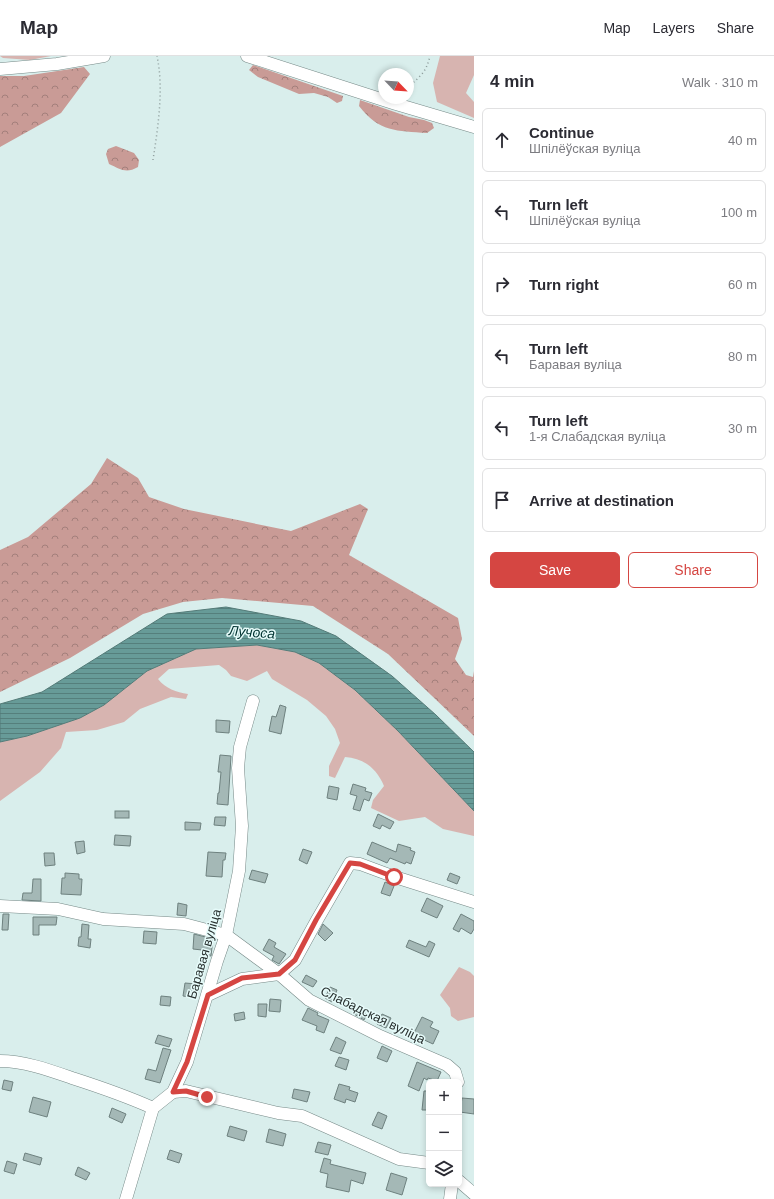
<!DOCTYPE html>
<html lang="en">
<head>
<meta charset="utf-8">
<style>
	:root { --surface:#fff; --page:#f7f7f7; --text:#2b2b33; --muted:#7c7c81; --line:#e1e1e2; --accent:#d54642 }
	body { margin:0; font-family:Arial,sans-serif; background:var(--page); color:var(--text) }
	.controls { position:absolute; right:12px; bottom:12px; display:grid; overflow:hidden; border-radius:6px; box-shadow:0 2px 6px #0003 }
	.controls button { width:36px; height:36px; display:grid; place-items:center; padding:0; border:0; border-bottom:1px solid var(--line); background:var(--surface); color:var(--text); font:20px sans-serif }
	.compass { position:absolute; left:378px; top:12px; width:36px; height:36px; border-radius:50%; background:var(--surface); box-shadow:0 2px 6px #0003; rotate:115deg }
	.stop { position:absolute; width:12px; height:12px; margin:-9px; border:3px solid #d54642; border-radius:50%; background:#fff }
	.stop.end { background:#d54642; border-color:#fff; box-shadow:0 1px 4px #0008 }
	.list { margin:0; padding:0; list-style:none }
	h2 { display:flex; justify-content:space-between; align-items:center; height:52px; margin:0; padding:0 16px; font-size:17px }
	h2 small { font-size:13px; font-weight:400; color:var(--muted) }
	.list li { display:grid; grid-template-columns:26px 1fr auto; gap:12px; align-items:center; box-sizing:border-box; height:64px; margin:0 8px 8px; padding:0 8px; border:1px solid var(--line); border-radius:6px }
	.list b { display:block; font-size:15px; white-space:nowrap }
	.list p { margin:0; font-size:13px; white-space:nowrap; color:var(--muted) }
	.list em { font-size:13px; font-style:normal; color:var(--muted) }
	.actions { display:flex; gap:8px; padding:12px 16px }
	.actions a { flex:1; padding:9px 0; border:1px solid var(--accent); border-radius:6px; text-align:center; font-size:14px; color:var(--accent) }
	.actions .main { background:var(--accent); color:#fff }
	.icon { flex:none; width:22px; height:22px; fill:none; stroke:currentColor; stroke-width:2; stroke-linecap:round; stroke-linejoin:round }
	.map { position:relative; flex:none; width:474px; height:1143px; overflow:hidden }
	header { display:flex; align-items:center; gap:24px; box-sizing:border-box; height:56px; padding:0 20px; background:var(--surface); border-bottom:1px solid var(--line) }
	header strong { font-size:19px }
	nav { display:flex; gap:22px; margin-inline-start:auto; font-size:14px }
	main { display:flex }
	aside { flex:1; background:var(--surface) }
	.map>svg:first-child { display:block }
	.green { fill:#d7b4b0 }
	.forest { fill:url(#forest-crowns) }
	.water { fill:url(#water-rules); stroke:#547b78 }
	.building { fill:#a4b8b6; stroke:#6e817f }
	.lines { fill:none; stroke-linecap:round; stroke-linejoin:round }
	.minor-casing { stroke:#768987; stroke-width:13 }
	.path { stroke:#8a9998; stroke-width:1.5; stroke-dasharray:1 3; stroke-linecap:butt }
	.minor { stroke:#fff; stroke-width:12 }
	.route { stroke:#d54642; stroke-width:5 }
	.labels { text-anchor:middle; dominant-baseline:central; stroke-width:3; stroke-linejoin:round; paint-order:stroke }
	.street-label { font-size:13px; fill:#28302f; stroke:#e6fbfa }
	.water-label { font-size:14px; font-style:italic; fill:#003331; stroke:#e6fbfa }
</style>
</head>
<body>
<header>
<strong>Map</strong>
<nav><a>Map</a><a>Layers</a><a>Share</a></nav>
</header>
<main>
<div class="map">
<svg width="474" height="1143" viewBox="0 0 474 1143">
	<defs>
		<pattern id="forest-crowns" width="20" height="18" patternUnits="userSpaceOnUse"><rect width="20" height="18" fill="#c99b96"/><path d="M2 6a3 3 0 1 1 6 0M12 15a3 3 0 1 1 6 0" fill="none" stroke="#a37f7b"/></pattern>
		<pattern id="water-rules" width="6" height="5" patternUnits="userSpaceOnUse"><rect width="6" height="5" fill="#679b98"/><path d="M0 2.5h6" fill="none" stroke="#557f7c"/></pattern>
	</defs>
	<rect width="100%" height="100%" fill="#d9eeec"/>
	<g class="green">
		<polygon points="0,0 51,0 30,4 3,2"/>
		<polygon points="440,0 474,0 474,19 466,37 474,46 474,62 437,46 433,27"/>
		<path d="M257,589L295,596L319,607L355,634L398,675L474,755V780L443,773L425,761L399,765L371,752L373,744L384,730C377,713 364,702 345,701L335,722L329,720V710L340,687L335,673L326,660L307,644L272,623L267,615L247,625L231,620L226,614L219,609L169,613L158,623C166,633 176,636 188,638L186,643L171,641L140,653L124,666L97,674L66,676L61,692L40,716L0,745V686L27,680L80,662L104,649L147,615L196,593Z"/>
		<polygon points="459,911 470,916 474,920 474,961 458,965 451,960 450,952 440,939"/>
	</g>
	<g class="forest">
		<polygon points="253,9 343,40 342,45 337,47 328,41 314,37 299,38 258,21 249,14"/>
		<polygon points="84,11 90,18 61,57 0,91 0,20 24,20"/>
		<path d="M360,44L409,61L424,64L432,67L434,72L427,77C397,75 379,76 359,50Z"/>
		<path d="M116,90L134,97L139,104L138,111C126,118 120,113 109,108L106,98L108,93Z"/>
		<polygon points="107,402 138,422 149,441 184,453 291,475 360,448 368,453 349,499 458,562 462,583 455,603 466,619 473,621 474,615 474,680 388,598 313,550 222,542 183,546 143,558 70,602 0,636 0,494 28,481 91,428"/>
	</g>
	<polygon class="water" points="226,551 301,565 336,580 392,620 436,659 474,696 474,755 398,675 355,634 319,607 295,596 257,589 196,593 147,615 104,649 80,662 27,680 0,686 0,648 42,636 167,558"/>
	<g class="building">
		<polygon points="280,649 286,651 281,678 269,675 272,660 276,661"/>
		<polygon points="216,664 230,665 229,677 216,676"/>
		<polygon points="220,699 231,700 228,749 217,748 218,737 219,737 221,716 218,716"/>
		<polygon points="353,728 366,732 365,735 372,737 369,745 364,743 360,755 353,753 357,740 350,738"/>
		<polygon points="329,730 339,732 337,744 327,742"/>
		<rect x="115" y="755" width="14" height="7"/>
		<polygon points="378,758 394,766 390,773 382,769 380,773 373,770"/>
		<polygon points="215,761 226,761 225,770 214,769"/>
		<polygon points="185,766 201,767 200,774 185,774"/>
		<polygon points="115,779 131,780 130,790 114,789"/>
		<polygon points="84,785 85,796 77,798 75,786"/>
		<polygon points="372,786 396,796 398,788 411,792 410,794 415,796 411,808 406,806 405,808 390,802 387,807 367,798"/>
		<polygon points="303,793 312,796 307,808 299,804"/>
		<polygon points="208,796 226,797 225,804 223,804 222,821 206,820"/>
		<polygon points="44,797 54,797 55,809 45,810"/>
		<polygon points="252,814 268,818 265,827 249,823"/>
		<polygon points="65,817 79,818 79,823 82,823 81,839 61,838 62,822 65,822"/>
		<polygon points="450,817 460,821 457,828 447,824"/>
		<polygon points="33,823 41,823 41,845 22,844 23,837 32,837"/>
		<polygon points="385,826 394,830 390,840 381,837"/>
		<polygon points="427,842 443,850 437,862 421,855"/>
		<polygon points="178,847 187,849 186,860 177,859"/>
		<polygon points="3,858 9,858 8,874 2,874"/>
		<polygon points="461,858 474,865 474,873 471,878 461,872 459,876 453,873"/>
		<polygon points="33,861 57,861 56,869 39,869 39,879 33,879"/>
		<polygon points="82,868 89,869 88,883 91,883 90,892 78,890 79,881 81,881"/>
		<polygon points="323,868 333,877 325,885 318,878"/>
		<polygon points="144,875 157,876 156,888 143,887"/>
		<polygon points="194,878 213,883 211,900 202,899 202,894 193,893"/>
		<polygon points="269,883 276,887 274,891 286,898 279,908 272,904 274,900 263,894"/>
		<polygon points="409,884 426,891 429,885 435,888 429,901 406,891"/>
		<polygon points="306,919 317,925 313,931 302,926"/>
		<polygon points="185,927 197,928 196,942 183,940"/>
		<polygon points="330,931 337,934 332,946 325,942"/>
		<polygon points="161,940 171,941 170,950 160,949"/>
		<polygon points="270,943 281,944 280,956 269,955"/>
		<polygon points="258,948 267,948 266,961 258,960"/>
		<polygon points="308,952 318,957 317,959 329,964 324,977 316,974 317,970 302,964"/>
		<polygon points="356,953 367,958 364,964 354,958"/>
		<polygon points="244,956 245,963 235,965 234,958"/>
		<polygon points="382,958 391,962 386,972 377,968"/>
		<polygon points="422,961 433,966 430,971 439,975 433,988 420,982 419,984 412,981"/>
		<polygon points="158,979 172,983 169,991 155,987"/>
		<polygon points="336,981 346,986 341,998 330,994"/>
		<polygon points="382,990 392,995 387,1006 377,1002"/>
		<polygon points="163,992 171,994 160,1027 145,1023 148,1013 156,1015"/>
		<polygon points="339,1001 349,1004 346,1014 335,1010"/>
		<polygon points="417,1006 441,1016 437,1025 428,1022 427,1024 424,1022 419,1035 408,1030"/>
		<polygon points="4,1024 13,1026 11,1035 2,1033"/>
		<polygon points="339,1028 350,1031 349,1034 358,1037 355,1046 346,1043 345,1047 334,1043"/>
		<polygon points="294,1033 310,1036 307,1046 292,1042"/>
		<polygon points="424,1035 429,1035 429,1054 422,1054"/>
		<polygon points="33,1041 51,1046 47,1061 29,1056"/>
		<polygon points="462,1042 474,1043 474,1058 460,1056"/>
		<polygon points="112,1052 126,1058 122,1067 109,1061"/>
		<polygon points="378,1056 387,1060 382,1073 372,1069"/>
		<polygon points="230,1070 247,1075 244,1085 227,1080"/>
		<polygon points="269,1073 286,1078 283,1090 266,1086"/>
		<polygon points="318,1086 331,1089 328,1099 315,1096"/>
		<polygon points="170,1094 182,1098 179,1107 167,1103"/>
		<polygon points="25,1097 42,1102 40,1109 23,1104"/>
		<polygon points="324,1102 331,1104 330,1108 366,1117 363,1128 351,1124 349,1136 326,1131 328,1118 320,1116"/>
		<polygon points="7,1105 17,1108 14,1118 4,1115"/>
		<polygon points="78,1111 90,1117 86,1124 75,1119"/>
		<polygon points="391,1117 407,1122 402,1139 386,1134"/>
	</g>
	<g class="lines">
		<g class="minor-casing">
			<g id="minor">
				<polyline points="247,0 396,48 474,71"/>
				<polyline points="0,13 57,8 104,0"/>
				<polyline points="0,850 58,853 103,863 184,868 226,879 279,918 309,944 380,980 447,1009 455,1016 458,1026"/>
				<polyline points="208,939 242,923 279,918 295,904 317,864 350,807 360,808 395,821 474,846"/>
				<path d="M0,1005C24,1005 49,1014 72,1022C100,1031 126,1040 153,1052"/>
				<polyline points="173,1036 186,1035 278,1057 302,1060 399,1103 429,1107"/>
				<polyline points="459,1125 474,1138"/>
				<polyline points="126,1143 153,1052 173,1036 187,1006 217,905 226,879 239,815 242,770 238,712 240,691 253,645"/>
				<polyline points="450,1143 452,1128"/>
			</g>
		</g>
		<g class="path">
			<path d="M408,32C412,27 416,25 420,20C426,14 428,8 430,0"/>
			<path d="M153,104C158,71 164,33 157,0"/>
		</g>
		<use href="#minor" class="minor"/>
	</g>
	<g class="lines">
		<polyline class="route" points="207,1041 186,1035 173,1036 187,1006 208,939 242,922 279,918 295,904 316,864 350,807 360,808 394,821"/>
	</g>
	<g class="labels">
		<g class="street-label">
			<text transform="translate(204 898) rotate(-74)">Баравая вуліца</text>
			<text transform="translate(373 959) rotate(26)">Слабадская вуліца</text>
		</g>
		<g class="water-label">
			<text transform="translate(252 576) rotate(4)">Лучоса</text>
		</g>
	</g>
</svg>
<div class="controls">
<button>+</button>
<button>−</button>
<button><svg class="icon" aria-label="layers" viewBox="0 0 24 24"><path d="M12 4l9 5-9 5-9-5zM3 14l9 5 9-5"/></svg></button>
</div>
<svg class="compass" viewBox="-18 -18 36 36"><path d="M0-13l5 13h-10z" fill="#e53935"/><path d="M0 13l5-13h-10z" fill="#7c7c81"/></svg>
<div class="stop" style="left:394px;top:821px"></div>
<div class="stop end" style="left:207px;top:1041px"></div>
</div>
<aside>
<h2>4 min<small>Walk · 310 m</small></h2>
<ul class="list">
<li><svg class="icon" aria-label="ahead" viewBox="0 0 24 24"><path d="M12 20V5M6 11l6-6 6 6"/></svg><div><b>Continue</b><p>Шпілёўская вуліца</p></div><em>40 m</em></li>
<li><svg class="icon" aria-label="left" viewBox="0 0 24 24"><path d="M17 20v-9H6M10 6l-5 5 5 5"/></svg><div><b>Turn left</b><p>Шпілёўская вуліца</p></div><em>100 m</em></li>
<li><svg class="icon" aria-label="right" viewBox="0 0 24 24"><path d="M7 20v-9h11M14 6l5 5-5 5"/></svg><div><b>Turn right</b></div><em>60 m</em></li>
<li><svg class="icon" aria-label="left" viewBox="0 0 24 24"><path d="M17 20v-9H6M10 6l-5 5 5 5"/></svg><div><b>Turn left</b><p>Баравая вуліца</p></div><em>80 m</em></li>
<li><svg class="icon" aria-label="left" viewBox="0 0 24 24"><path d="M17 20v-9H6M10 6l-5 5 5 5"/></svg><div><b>Turn left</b><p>1-я Слабадская вуліца</p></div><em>30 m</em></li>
<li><svg class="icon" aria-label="arrive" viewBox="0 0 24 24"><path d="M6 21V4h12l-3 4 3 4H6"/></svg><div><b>Arrive at destination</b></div></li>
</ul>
<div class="actions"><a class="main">Save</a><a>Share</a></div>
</aside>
</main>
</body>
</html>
